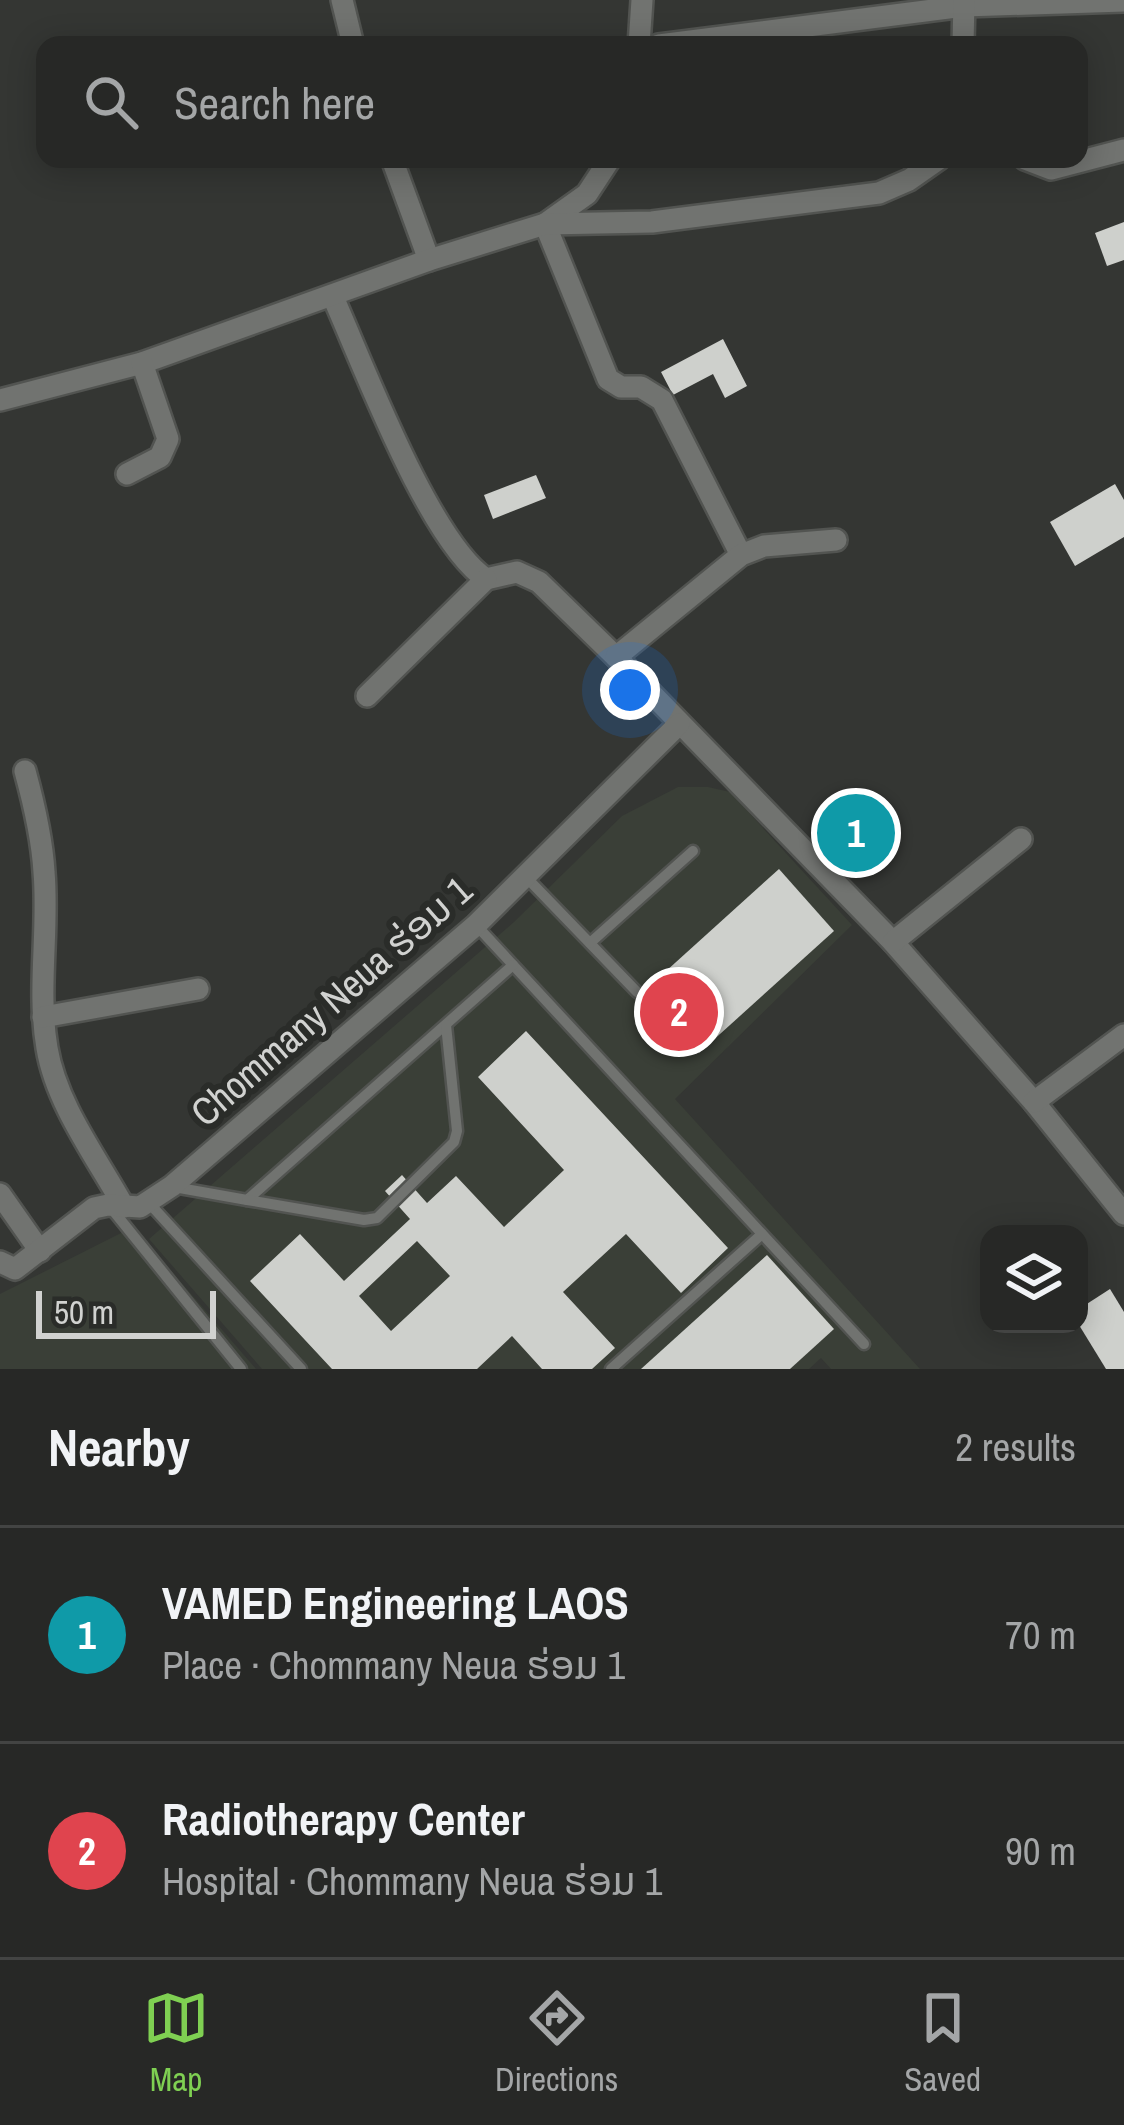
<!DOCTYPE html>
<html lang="en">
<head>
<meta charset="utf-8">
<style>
	:root { --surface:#272826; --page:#333432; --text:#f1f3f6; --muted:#a4a6a7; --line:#434443; --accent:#7fd052 }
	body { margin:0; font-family:"Archivo Narrow","Noto Sans Lao",sans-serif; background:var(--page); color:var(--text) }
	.controls { position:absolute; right:36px; bottom:36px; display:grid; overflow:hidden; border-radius:24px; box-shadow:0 6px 30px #0003 }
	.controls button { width:108px; height:108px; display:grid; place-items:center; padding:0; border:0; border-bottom:3px solid var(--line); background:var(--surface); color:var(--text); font:60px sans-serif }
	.scale { position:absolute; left:36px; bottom:30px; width:180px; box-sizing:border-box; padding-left:12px; border:6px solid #d1d2d0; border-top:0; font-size:33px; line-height:42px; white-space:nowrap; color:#d1d2d0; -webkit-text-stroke:9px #2a2c29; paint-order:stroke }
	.you { position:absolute; left:630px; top:690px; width:42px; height:42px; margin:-30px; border:9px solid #fff; border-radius:50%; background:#1a73e8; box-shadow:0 0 0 18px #1a73e833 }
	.badge { display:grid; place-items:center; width:78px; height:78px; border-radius:50%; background:var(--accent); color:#fff; font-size:39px; font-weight:700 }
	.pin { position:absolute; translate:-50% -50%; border:6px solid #fff; box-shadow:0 3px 12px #0006 }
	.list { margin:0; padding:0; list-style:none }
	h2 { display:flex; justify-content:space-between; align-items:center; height:156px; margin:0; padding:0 48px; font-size:51px }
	h2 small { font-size:39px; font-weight:400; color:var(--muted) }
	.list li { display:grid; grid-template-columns:78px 1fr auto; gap:36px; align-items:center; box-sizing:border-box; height:216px; padding:0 48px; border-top:3px solid var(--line) }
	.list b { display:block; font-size:45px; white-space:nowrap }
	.list p { margin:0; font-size:39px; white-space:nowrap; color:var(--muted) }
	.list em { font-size:39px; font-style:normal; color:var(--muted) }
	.icon { flex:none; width:66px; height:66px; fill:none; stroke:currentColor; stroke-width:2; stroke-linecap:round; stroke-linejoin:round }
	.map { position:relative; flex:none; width:1124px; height:1369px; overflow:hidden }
	.search { position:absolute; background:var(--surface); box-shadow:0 6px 30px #0003; left:36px; right:36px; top:36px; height:132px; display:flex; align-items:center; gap:30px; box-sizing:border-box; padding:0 42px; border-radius:24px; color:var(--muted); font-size:45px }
	.sheet { height:588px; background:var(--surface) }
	nav { display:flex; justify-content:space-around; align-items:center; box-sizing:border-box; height:168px; border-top:3px solid var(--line); background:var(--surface); font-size:33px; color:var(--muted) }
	nav a { display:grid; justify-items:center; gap:6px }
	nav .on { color:var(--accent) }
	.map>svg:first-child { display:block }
	.built { fill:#3a3f37 }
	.building { fill:#ced0cc; fill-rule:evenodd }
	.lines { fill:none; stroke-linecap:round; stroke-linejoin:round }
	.service-casing { stroke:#525451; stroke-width:15 }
	.minor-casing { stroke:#525451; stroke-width:26 }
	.service { stroke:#717370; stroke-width:10 }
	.minor { stroke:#717370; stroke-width:21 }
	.labels { text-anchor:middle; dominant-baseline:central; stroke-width:12; stroke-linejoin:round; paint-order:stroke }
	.street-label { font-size:39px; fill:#d1d2d0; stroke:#2a2c29 }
</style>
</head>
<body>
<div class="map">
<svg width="1124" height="1369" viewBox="0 0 1124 1369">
	<rect width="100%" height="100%" fill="#343633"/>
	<g class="built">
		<polygon points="678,787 708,787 730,792 852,925 675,1099 920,1369 831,1369 821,1358 809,1369 262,1369 149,1239 514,922 622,816"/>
		<polygon points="133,1227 256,1369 0,1369 0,1294"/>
	</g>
	<g class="building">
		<polygon points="1124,222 1124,260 1107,266 1095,233"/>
		<polygon points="723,339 747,386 725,398 713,374 673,395 661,372"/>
		<polygon points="536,475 546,498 493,519 484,495"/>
		<polygon points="1115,484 1124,500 1124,537 1075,566 1050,522"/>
		<polygon points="874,800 893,830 841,864 818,835"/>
		<polygon points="779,869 834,931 699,1053 644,991"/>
		<path d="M526,1031L728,1248L681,1293L626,1234L563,1292L615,1348L592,1369H542L512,1336L477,1369H332L250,1281L300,1234L344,1281L410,1219L385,1191L402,1175L427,1203L456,1176L504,1227L564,1170L478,1077ZM417,1241L450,1276L391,1331L359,1296Z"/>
		<polygon points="767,1255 834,1329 790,1369 641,1369"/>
		<polygon points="1110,1289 1124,1312 1124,1369 1106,1369 1079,1325 1079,1309"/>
	</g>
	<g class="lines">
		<g class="service-casing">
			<g id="service">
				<polyline points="526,877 637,992"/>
				<polyline points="476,925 864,1344"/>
				<polyline points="590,943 693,851"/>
				<polyline points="174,1187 247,1200 513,965"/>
				<polyline points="247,1200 364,1220 377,1218 454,1142 457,1131 446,1025"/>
				<polyline points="149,1203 301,1369"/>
				<polyline points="111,1208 241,1369"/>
				<polyline points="611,1369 762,1234"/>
			</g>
		</g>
		<g class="minor-casing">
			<g id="minor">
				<polyline points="342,0 353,45"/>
				<polyline points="639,45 642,0"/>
				<polyline points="659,45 964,6 1124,1"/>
				<polyline points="963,45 964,0"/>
				<polyline points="392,159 429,260"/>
				<polyline points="610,159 587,194 545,224 608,379 621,387 641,387 662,400 741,555"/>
				<polyline points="1025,159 1051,169 1124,150"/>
				<path d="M333,297C363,364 429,541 486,579L517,572L539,582L616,657L893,942L1034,1102L1124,1214"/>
				<polyline points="0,400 142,363 429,260 545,224 652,222 879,193 909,180 939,159"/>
				<polyline points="127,474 160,457 168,439 142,363"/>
				<polyline points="616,657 741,555 764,546 836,540"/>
				<polyline points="367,696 486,579"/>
				<path d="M25,771C34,804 42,837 44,872C49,930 37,989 47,1048C56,1104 97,1158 124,1207"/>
				<polyline points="893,942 1021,839"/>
				<polyline points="43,1017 198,989"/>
				<polyline points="1034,1102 1124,1035"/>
				<polyline points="0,1194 40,1251"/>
				<polyline points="0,1262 15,1269 94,1208 108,1205 140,1207 172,1186 476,925 679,724"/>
			</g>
		</g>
		<use href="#service" class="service"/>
		<use href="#minor" class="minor"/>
	</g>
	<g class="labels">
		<g class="street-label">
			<text transform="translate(331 1001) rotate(-41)">Chommany Neua ຮ່ອມ 1</text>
		</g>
	</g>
</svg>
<div class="controls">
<button><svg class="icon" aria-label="layers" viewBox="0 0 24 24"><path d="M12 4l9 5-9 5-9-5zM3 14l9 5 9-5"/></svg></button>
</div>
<div class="scale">50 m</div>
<div class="you"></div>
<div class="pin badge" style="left:856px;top:833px;background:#0f9aa8">1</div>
<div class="pin badge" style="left:679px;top:1012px;background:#e0444e">2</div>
<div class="search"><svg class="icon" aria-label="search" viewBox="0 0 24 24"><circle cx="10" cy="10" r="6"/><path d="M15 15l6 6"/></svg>Search here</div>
</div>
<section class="sheet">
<h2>Nearby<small>2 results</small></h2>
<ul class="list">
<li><span class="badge" style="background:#0f9aa8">1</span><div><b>VAMED Engineering LAOS</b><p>Place · Chommany Neua ຮ່ອມ 1</p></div><em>70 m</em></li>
<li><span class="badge" style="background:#e0444e">2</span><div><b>Radiotherapy Center</b><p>Hospital · Chommany Neua ຮ່ອມ 1</p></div><em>90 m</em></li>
</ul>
</section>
<nav>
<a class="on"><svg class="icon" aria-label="map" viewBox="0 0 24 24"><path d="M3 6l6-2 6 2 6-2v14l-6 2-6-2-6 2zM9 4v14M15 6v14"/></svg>Map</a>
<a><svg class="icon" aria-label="directions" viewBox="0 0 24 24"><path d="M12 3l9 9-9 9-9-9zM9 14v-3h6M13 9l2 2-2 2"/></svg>Directions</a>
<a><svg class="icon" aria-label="saved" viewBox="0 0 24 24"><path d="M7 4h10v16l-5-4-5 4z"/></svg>Saved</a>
</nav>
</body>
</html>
